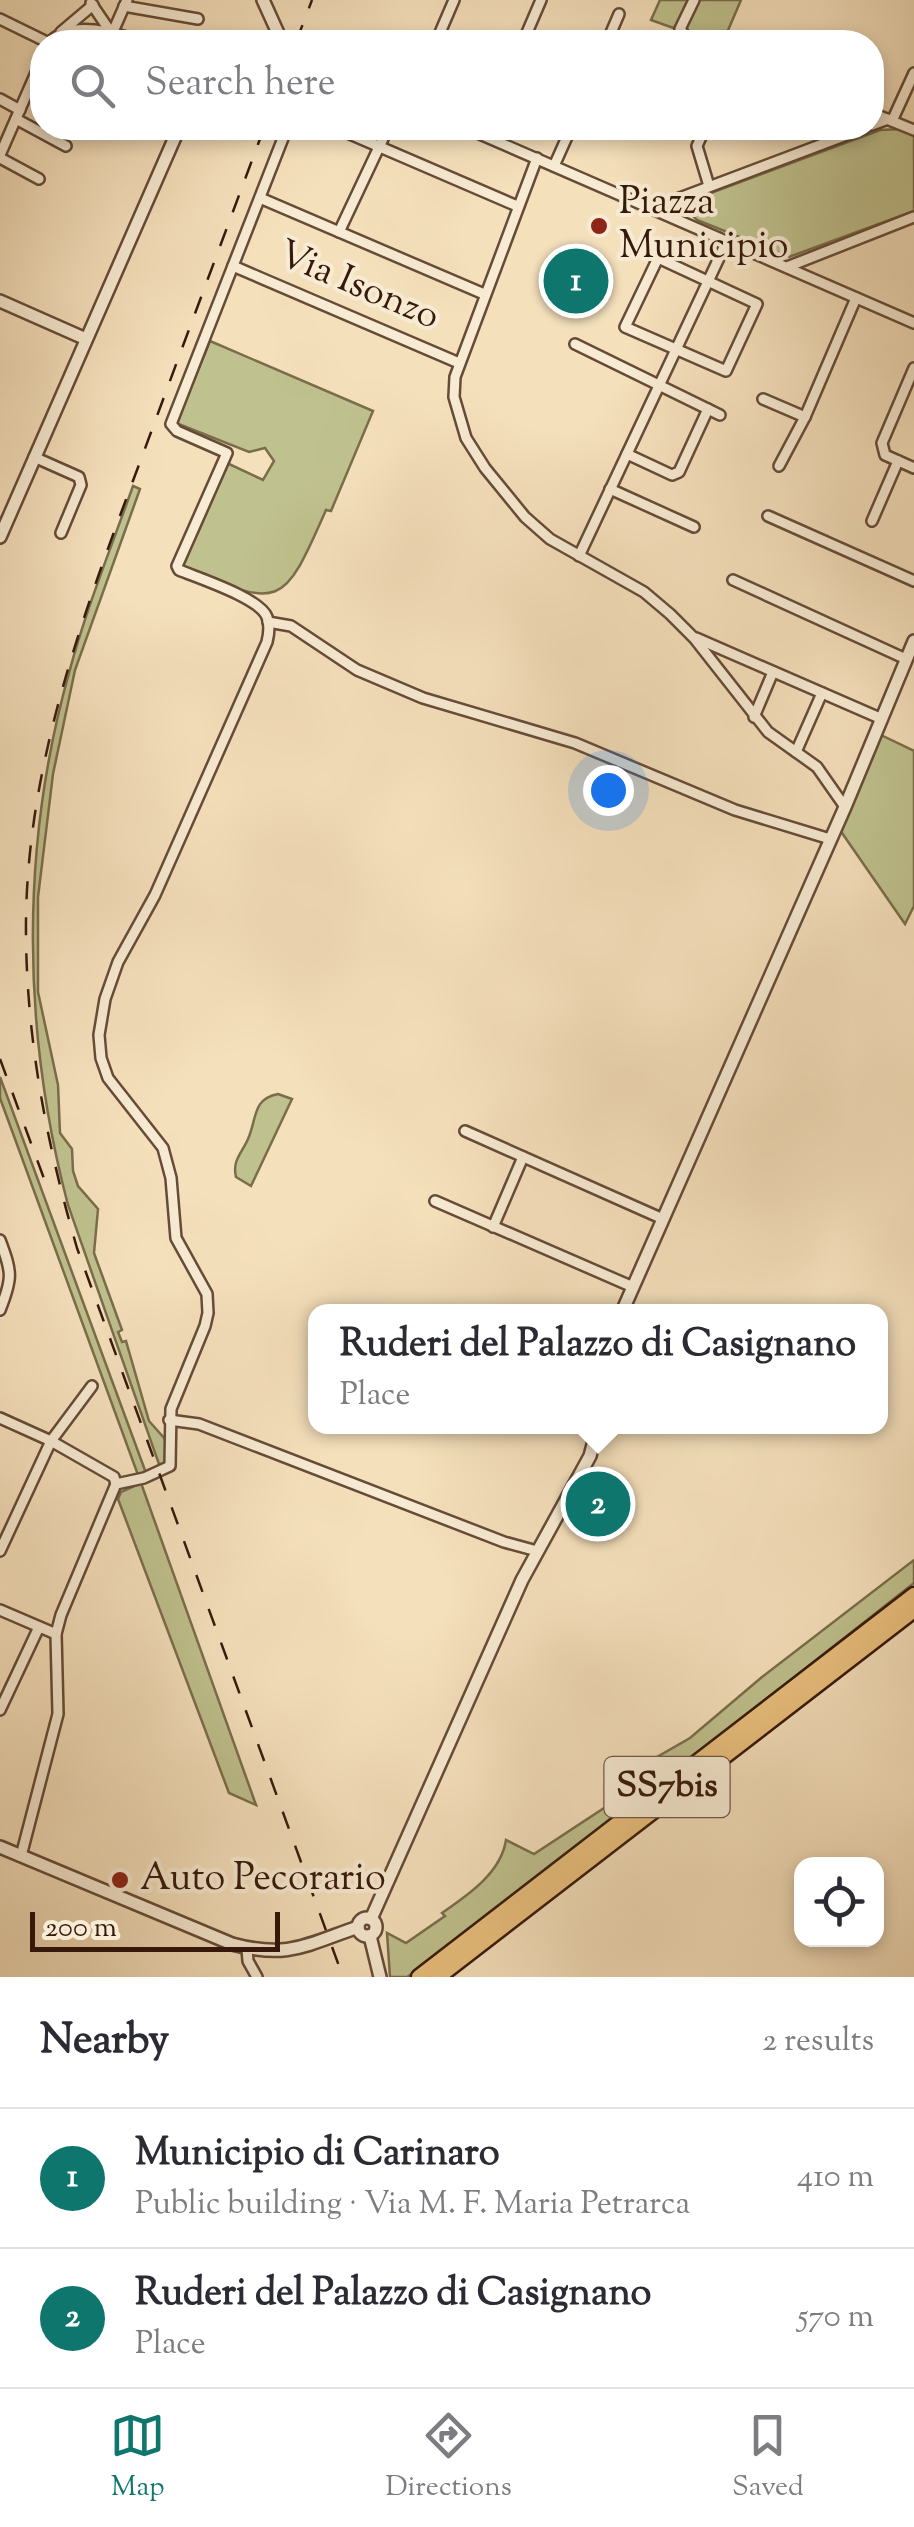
<!DOCTYPE html>
<html lang="en">
<head>
<meta charset="utf-8">
<style>
	:root { --surface:#fff; --page:#f2f2f3; --text:#2b2b33; --muted:#7c7c81; --line:#e1e1e2; --accent:#0f766e }
	body { margin:0; font-family:"Sorts Mill Goudy",serif; background:var(--page); color:var(--text) }
	.controls { position:absolute; right:30px; bottom:30px; display:grid; overflow:hidden; border-radius:20px; box-shadow:0 5px 15px #0003 }
	.controls button { width:90px; height:90px; display:grid; place-items:center; padding:0; border:0; border-bottom:2px solid var(--line); background:var(--surface); color:var(--text); font:50px sans-serif }
	.scale { position:absolute; left:30px; bottom:25px; width:250px; box-sizing:border-box; padding-left:10px; border:5px solid #36190b; border-top:0; font-size:28px; line-height:35px; white-space:nowrap; color:#36190b; -webkit-text-stroke:8px #f8ebd3; paint-order:stroke }
	.you { position:absolute; left:608px; top:790px; width:35px; height:35px; margin:-25px; border:8px solid #fff; border-radius:50%; background:#1a73e8; box-shadow:0 0 0 15px #1a73e833 }
	.badge { display:grid; place-items:center; width:65px; height:65px; border-radius:50%; background:var(--accent); color:#fff; font-size:32px; font-weight:700 }
	.pin { position:absolute; translate:-50% -50%; border:5px solid #fff; box-shadow:0 2px 10px #0006 }
	.popup { position:absolute; left:308px; top:1304px; width:580px; height:130px; box-sizing:border-box; display:grid; place-content:center; border-radius:20px; background:var(--surface); filter:drop-shadow(0 2px 8px #0005); font-size:32px; white-space:nowrap; color:var(--muted) }
	.popup b { font-size:38px; color:var(--text) }
	.popup::after { content:''; position:absolute; left:50%; top:100%; margin-left:-20px; border:20px solid transparent; border-top-color:var(--surface) }
	.list { margin:0; padding:0; list-style:none }
	h2 { display:flex; justify-content:space-between; align-items:center; height:130px; margin:0; padding:0 40px; font-size:42px }
	h2 small { font-size:32px; font-weight:400; color:var(--muted) }
	.list li { display:grid; grid-template-columns:65px 1fr auto; gap:30px; align-items:center; box-sizing:border-box; height:140px; padding:0 40px; border-top:2px solid var(--line) }
	.list b { display:block; font-size:38px; white-space:nowrap }
	.list p { margin:0; font-size:32px; white-space:nowrap; color:var(--muted) }
	.list em { font-size:32px; font-style:normal; color:var(--muted) }
	.icon { flex:none; width:55px; height:55px; fill:none; stroke:currentColor; stroke-width:2; stroke-linecap:round; stroke-linejoin:round }
	.map { position:relative; flex:none; width:914px; height:1977px; overflow:hidden }
	.search { position:absolute; background:var(--surface); box-shadow:0 5px 15px #0003; left:30px; right:30px; top:30px; height:110px; display:flex; align-items:center; gap:25px; box-sizing:border-box; padding:0 35px; border-radius:40px; color:var(--muted); font-size:38px }
	.sheet { height:410px; background:var(--surface) }
	nav { display:flex; justify-content:space-around; align-items:center; box-sizing:border-box; height:140px; border-top:2px solid var(--line); background:var(--surface); font-size:28px; color:var(--muted) }
	nav a { display:grid; justify-items:center; gap:5px }
	nav .on { color:var(--accent) }
	.map>svg:first-child { display:block }
	.green { fill:#bfc18e; stroke:#7a6d4c; stroke-width:2.5 }
	.lines { fill:none; stroke-linecap:round; stroke-linejoin:round }
	.minor-casing { stroke:#664b37; stroke-width:14 }
	.tertiary-casing { stroke:#664b37; stroke-width:16 }
	.trunk-casing { stroke:#36190b; stroke-width:19 }
	.minor { stroke:#f8ebd3; stroke-width:9 }
	.tertiary { stroke:#f8ebd3; stroke-width:11 }
	.trunk { stroke:#eac07e; stroke-width:14 }
	.rail { stroke:#36190b; stroke-width:2.5; stroke-dasharray:18 18; stroke-linecap:butt }
	.poi-dot { fill:#8f2418; stroke:#f8ebd3; stroke-width:4 }
	.labels { text-anchor:middle; dominant-baseline:central; stroke-width:8; stroke-linejoin:round; paint-order:stroke }
	.shield { fill:#f8ebd3; stroke:#705847; stroke-width:2.5 }
	.shield-label { font-size:35px; font-weight:bold; fill:#36190b }
	.poi-label { font-size:38px; fill:#36190b; stroke:#f8ebd3; text-anchor:start }
	.street-label { font-size:38px; fill:#36190b; stroke:#f8ebd3 }
</style>
</head>
<body>
<div class="map">
<svg width="914" height="1977" viewBox="0 0 914 1977">
	<rect width="100%" height="100%" fill="#f5e0bc"/>
	<filter id="stains"><feTurbulence type="fractalNoise" baseFrequency=".002" numOctaves="4"/><feColorMatrix values="0 0 0 0 .2 0 0 0 0 .09 0 0 0 0 .02 0 0 0 .5 -.17"/></filter>
	<radialGradient id="worn" r=".72"><stop offset=".6" stop-color="#630" stop-opacity="0"/><stop offset="1" stop-color="#630" stop-opacity=".3"/></radialGradient>
	<g class="green">
		<polygon points="660,0 690,0 676,29 651,20"/>
		<polygon points="697,0 741,0 723,42 708,42 685,32 684,27"/>
		<polygon points="902,129 914,134 914,211 789,257 697,220 692,215 692,205 700,197 880,130"/>
		<path d="M210,341L373,411L331,511L326,510C283,608 281,610 182,566L227,463L263,480L274,461L265,448L249,452L176,423Z"/>
		<path d="M133,486L140,489L75,670L53,774L38,897V992L58,1085L60,1133L72,1149L73,1171L78,1186L98,1209L94,1253L122,1330L118,1332L122,1342L126,1341L149,1421L165,1439L167,1460L160,1467L68,1205C22,1031 20,847 69,673C86,609 111,548 133,486Z"/>
		<polygon points="881,735 914,751 914,906 905,924 840,830"/>
		<polygon points="0,1077 146,1473 138,1475 0,1098"/>
		<path d="M278,1094L292,1099L251,1186L236,1177C232,1160 242,1153 248,1139C257,1119 252,1099 278,1094Z"/>
		<polygon points="141,1483 256,1805 229,1793 118,1499 121,1492"/>
		<path d="M914,1560V1583L442,1954L407,1977H390L387,1933L406,1943L445,1916L442,1913C468,1895 501,1873 506,1840L534,1854L607,1806L624,1776L690,1738L762,1677Z"/>
	</g>
	<g class="lines">
		<g class="minor-casing">
			<g id="minor">
				<polyline points="694,0 680,29 687,38 699,42"/>
				<polyline points="91,3 112,34"/>
				<polyline points="124,6 198,19"/>
				<polyline points="0,19 47,42"/>
				<polyline points="61,32 93,5"/>
				<polyline points="112,34 127,0"/>
				<path d="M50,42C72,19 116,33 142,42"/>
				<polyline points="436,42 454,0"/>
				<polyline points="523,42 541,0"/>
				<polyline points="607,42 619,14"/>
				<polyline points="0,99 20,110"/>
				<polyline points="872,113 914,130"/>
				<polyline points="16,119 66,146"/>
				<polyline points="892,121 914,73"/>
				<polyline points="872,125 888,119"/>
				<polyline points="336,128 517,206"/>
				<polyline points="466,128 914,323"/>
				<polyline points="705,128 697,146 709,186"/>
				<polyline points="0,155 42,59"/>
				<polyline points="0,158 39,179"/>
				<polyline points="537,158 455,377 454,397 466,438 485,468 525,517 550,539 644,592 670,614 694,638 768,732 817,767 845,807"/>
				<polyline points="554,166 571,128"/>
				<polyline points="260,198 484,294"/>
				<polyline points="653,208 865,128"/>
				<polyline points="339,232 388,128"/>
				<polygon points="658,258 757,304 726,371 625,327"/>
				<polyline points="233,266 459,363"/>
				<polyline points="787,267 914,217"/>
				<polyline points="575,344 720,415"/>
				<polyline points="914,368 882,443 885,455 914,468"/>
				<polyline points="763,399 805,417"/>
				<polyline points="627,454 672,475 679,472 708,409"/>
				<polyline points="34,457 79,477 81,485 61,533"/>
				<polyline points="779,466 805,417 856,298"/>
				<polyline points="610,489 694,527"/>
				<polyline points="768,516 914,581"/>
				<polyline points="872,521 898,461"/>
				<polyline points="579,556 727,241"/>
				<polyline points="733,580 906,659"/>
				<polyline points="268,622 291,626 357,670 423,698 575,743 735,810 830,839"/>
				<polyline points="696,638 882,719"/>
				<polyline points="754,717 773,672"/>
				<polyline points="796,752 822,693"/>
				<polyline points="465,1131 663,1219"/>
				<polyline points="435,1201 633,1287"/>
				<polyline points="493,1227 523,1157"/>
				<path d="M0,1240C12,1272 13,1278 0,1310"/>
				<polyline points="0,1418 51,1441 114,1477 116,1484"/>
				<polyline points="169,1420 199,1424 504,1542 537,1551"/>
				<polyline points="0,1551 51,1441 92,1386"/>
				<polyline points="0,1610 56,1634"/>
				<polyline points="0,1710 39,1627"/>
				<path d="M21,1856L58,1714L56,1634L61,1615L116,1484L144,1478L170,1466L171,1409L205,1326L208,1313L207,1294L176,1238L171,1178L163,1148L108,1078L101,1058L99,1035L105,999L118,962L155,895L267,642C269,634 270,625 267,617C260,598 198,578 179,570L177,566L227,453L177,431L171,424L287,128"/>
				<polyline points="247,1948 248,1961 257,1977"/>
			</g>
		</g>
		<g class="tertiary-casing">
			<g id="tertiary">
				<polyline points="263,0 282,42"/>
				<polyline points="0,301 86,339"/>
				<polyline points="0,537 179,128"/>
				<polyline points="622,1312 845,807 914,641"/>
				<path d="M0,1847L232,1944C288,1959 306,1945 358,1927"/>
				<circle cx="367" cy="1927" r="9"/>
				<polyline points="371,1919 522,1580 590,1456 598,1426"/>
				<polyline points="370,1936 380,1977"/>
			</g>
		</g>
		<g class="trunk-casing">
			<g id="trunk">
				<polyline points="419,1977 914,1595"/>
				<polyline points="438,1977 914,1610"/>
			</g>
		</g>
		<use href="#minor" class="minor"/>
		<use href="#tertiary" class="tertiary"/>
		<use href="#trunk" class="trunk"/>
		<g class="rail">
			<polyline points="296,42 312,0"/>
			<path d="M264,128C224,236 183,345 143,454C85,609 24,768 26,936C27,1043 47,1145 77,1248L343,1977"/>
			<polyline points="0,1059 46,1184"/>
		</g>
	</g>
	<g class="poi-dot">
		<circle cx="599" cy="226" r="10"/>
		<circle cx="120" cy="1880" r="10"/>
	</g>
	<g class="labels">
		<rect class="shield" x="604.5" y="1757" width="125" height="60" rx="8"/>
		<g class="shield-label">
			<text x="667" y="1787">SS7bis</text>
		</g>
		<g class="poi-label">
			<text x="619" y="204">Piazza<tspan x="619" dy="44">Municipio</tspan></text>
			<text x="140" y="1880">Auto Pecorario</text>
		</g>
		<g class="street-label">
			<text transform="translate(358 287) rotate(23)">Via Isonzo</text>
		</g>
	</g>
	<rect width="100%" height="100%" filter="url(#stains)"/>
	<rect width="100%" height="100%" fill="url(#worn)"/>
</svg>
<div class="controls">
<button><svg class="icon" aria-label="locate" viewBox="0 0 24 24"><circle cx="12" cy="12" r="6"/><path d="M12 2v4M12 18v4M2 12h4M18 12h4"/></svg></button>
</div>
<div class="scale">200 m</div>
<div class="you"></div>
<div class="pin badge" style="left:576px;top:281px">1</div>
<div class="pin badge" style="left:598px;top:1504px">2</div>
<div class="popup"><b>Ruderi del Palazzo di Casignano</b>Place</div>
<div class="search"><svg class="icon" aria-label="search" viewBox="0 0 24 24"><circle cx="10" cy="10" r="6"/><path d="M15 15l6 6"/></svg>Search here</div>
</div>
<section class="sheet">
<h2>Nearby<small>2 results</small></h2>
<ul class="list">
<li><span class="badge">1</span><div><b>Municipio di Carinaro</b><p>Public building · Via M. F. Maria Petrarca</p></div><em>410 m</em></li>
<li><span class="badge">2</span><div><b>Ruderi del Palazzo di Casignano</b><p>Place</p></div><em>570 m</em></li>
</ul>
</section>
<nav>
<a class="on"><svg class="icon" aria-label="map" viewBox="0 0 24 24"><path d="M3 6l6-2 6 2 6-2v14l-6 2-6-2-6 2zM9 4v14M15 6v14"/></svg>Map</a>
<a><svg class="icon" aria-label="directions" viewBox="0 0 24 24"><path d="M12 3l9 9-9 9-9-9zM9 14v-3h6M13 9l2 2-2 2"/></svg>Directions</a>
<a><svg class="icon" aria-label="saved" viewBox="0 0 24 24"><path d="M7 4h10v16l-5-4-5 4z"/></svg>Saved</a>
</nav>
</body>
</html>
